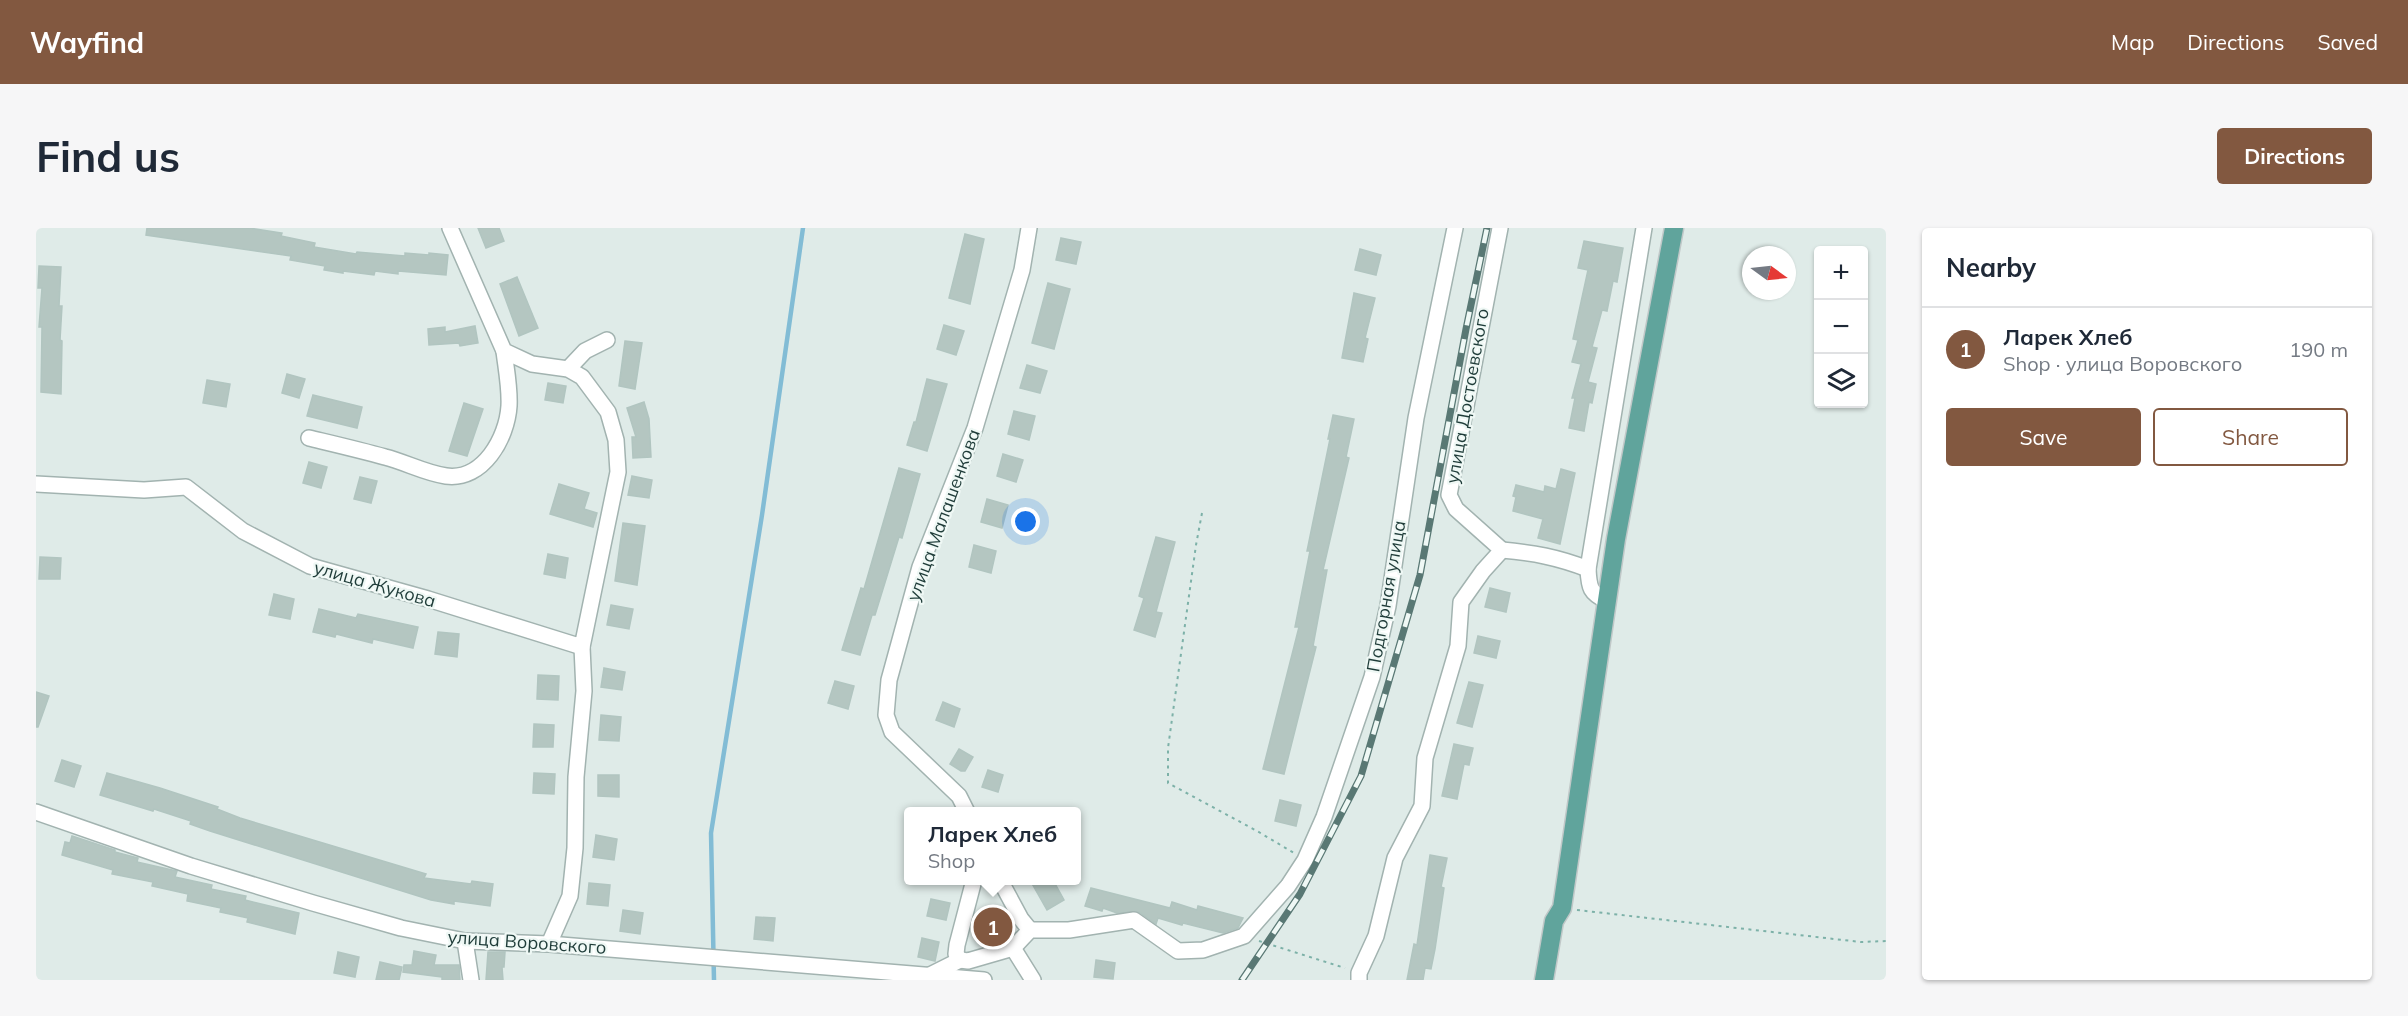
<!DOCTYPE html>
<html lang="en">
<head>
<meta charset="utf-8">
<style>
	:root { --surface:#fff; --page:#f6f6f7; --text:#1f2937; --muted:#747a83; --line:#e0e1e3; --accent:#825840 }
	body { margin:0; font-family:Mulish,sans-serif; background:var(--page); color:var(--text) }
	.controls { position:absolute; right:18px; top:18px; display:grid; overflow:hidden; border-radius:6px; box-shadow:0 2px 4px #0004 }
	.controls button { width:54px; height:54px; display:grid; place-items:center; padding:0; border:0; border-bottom:2px solid var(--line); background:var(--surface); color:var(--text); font:30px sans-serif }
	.compass { position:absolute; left:1706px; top:18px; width:54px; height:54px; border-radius:50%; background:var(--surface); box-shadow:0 2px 4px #0004; rotate:105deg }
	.you { position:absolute; left:990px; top:294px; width:21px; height:21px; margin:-15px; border:4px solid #fff; border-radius:50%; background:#1a73e8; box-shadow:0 0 0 9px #1a73e833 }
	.badge { display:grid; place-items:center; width:39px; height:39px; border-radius:50%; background:var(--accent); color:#fff; font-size:20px; font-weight:700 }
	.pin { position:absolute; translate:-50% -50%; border:3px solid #fff; box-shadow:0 2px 6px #0006 }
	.popup { position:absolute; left:868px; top:579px; width:177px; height:78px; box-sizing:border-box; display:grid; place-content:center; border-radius:6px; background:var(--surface); filter:drop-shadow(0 2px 4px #0005); font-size:20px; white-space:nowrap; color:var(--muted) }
	.popup b { font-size:22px; color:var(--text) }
	.popup::after { content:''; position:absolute; left:50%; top:100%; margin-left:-12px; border:12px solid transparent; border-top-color:var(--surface) }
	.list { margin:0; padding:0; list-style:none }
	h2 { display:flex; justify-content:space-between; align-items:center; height:78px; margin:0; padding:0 24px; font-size:26px }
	h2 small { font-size:20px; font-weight:400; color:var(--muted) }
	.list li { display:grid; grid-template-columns:39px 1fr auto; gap:18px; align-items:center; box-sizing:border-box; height:84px; padding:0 24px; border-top:2px solid var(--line) }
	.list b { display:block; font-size:22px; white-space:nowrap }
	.list p { margin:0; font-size:20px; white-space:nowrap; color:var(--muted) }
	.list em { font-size:20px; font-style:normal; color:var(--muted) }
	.actions { display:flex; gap:12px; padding:18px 24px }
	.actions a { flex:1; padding:14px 0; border:2px solid var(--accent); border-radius:6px; text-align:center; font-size:21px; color:var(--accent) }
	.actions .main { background:var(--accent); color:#fff }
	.icon { flex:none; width:33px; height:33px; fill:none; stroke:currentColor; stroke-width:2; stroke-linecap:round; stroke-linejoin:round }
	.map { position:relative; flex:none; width:1850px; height:752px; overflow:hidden; border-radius:6px }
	header { display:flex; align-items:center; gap:36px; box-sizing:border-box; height:84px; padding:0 30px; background:var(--accent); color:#fff }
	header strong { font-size:28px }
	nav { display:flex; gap:33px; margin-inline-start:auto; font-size:21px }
	.intro { display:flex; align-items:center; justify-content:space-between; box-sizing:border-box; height:144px; padding:0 36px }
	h1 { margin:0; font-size:42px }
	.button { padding:15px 27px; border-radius:6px; background:var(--accent); color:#fff; font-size:21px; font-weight:700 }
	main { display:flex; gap:36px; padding:0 36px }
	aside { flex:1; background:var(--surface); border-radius:6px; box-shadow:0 2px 4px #0004 }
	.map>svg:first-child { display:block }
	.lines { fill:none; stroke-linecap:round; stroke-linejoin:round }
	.stream { stroke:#82bcd5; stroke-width:4.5 }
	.building { fill:#b4c6c1; stroke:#b1c5c0; stroke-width:1.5 }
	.minor-casing { stroke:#a2b3b0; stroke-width:18 }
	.major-casing { stroke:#c0c8c8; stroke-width:21 }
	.path { stroke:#7db1a8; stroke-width:2; stroke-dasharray:3 4.5; stroke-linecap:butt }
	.minor { stroke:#fff; stroke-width:15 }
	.major { stroke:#60a49c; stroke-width:18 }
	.rail-casing { stroke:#597874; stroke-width:7 }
	.rail { stroke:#eff8f5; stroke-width:4.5; stroke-dasharray:14; stroke-linecap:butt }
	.labels { text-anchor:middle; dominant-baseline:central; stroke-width:4.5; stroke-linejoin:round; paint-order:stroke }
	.street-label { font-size:18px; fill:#1f3c39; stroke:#eff8f5 }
</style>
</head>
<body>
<header>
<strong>Wayfind</strong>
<nav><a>Map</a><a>Directions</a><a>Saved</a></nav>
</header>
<div class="intro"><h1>Find us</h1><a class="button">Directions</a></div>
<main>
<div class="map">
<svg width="1850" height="752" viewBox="0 0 1850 752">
	<rect width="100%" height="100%" fill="#dfebe8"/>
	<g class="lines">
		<polyline class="stream" points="678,752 675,605 726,287 767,0"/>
	</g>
	<g class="building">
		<polygon points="111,0 213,0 246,5 245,8 279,15 278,19 320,26 321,24 369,28 369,25 393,27 393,25 412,27 410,47 362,43 362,46 339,43 338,47 307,43 307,45 288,42 289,38 254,32 255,28 110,7"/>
		<polygon points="442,0 463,0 468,13 450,20"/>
		<polygon points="929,6 948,11 934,76 913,70"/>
		<polygon points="1025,10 1045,14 1040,36 1020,32"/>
		<polygon points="1548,13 1587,20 1581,54 1577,53 1571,83 1566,82 1556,119 1561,120 1552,154 1560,156 1556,175 1553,174 1548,203 1533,200 1539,170 1536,170 1545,136 1536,134 1542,112 1537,111 1552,42 1542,40"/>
		<polygon points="1324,21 1345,27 1340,47 1319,42"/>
		<polygon points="3,38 25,39 23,78 26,78 24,112 26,113 25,166 5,164 6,99 3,99 6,60 2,60"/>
		<polygon points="481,49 502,100 483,108 464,56"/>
		<polygon points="1012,55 1034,61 1018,121 996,115"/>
		<polygon points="1318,65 1339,70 1329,110 1332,111 1327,134 1306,130"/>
		<polygon points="908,97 928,103 920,127 901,121"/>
		<polygon points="439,98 442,115 424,118 423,115 393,117 392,101 409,99 409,104"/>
		<polygon points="589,113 606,115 599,161 583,158"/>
		<polygon points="991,137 1011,143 1004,165 984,160"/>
		<polygon points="251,146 269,151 263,170 246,165"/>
		<polygon points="891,151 911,156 891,223 871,217 878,194 880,194"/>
		<polygon points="171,152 194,156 190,179 167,175"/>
		<polygon points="512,155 530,158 527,175 509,172"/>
		<polygon points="277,167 326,179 321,200 271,188"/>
		<polygon points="608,174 613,191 615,229 597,230 596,209 600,209 591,180"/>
		<polygon points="428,175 447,181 431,228 413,223"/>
		<polygon points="978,183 999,188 993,212 972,206"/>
		<polygon points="1297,187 1318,191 1310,229 1313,230 1287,342 1291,342 1277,418 1280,419 1248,546 1227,541 1263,399 1259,399 1274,323 1271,323 1294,211 1292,211"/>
		<polygon points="967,226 987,232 980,254 961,248"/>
		<polygon points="273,234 291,239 285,260 267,255"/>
		<polygon points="863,240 884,246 866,310 863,309 839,387 836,387 824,427 806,422 825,360 828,361"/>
		<polygon points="1525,241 1539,245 1524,316 1502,310 1507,291 1477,283 1480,269 1477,268 1480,257 1508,264 1509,258 1520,261"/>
		<polygon points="596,248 616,252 613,270 592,267"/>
		<polygon points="324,249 341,253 335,275 318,271"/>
		<polygon points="523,256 553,265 548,281 561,285 557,299 514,286"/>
		<polygon points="951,271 972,277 966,300 945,294"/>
		<polygon points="587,295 609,298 601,357 579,353"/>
		<polygon points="1120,309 1139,314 1120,384 1126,385 1119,409 1098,402 1108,370 1103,368"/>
		<polygon points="938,317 960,323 955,345 933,339"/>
		<polygon points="512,326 532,330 529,350 508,346"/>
		<polygon points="4,329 25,330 24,351 3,351"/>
		<polygon points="1454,360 1474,365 1470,384 1449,379"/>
		<polygon points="238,366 258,371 254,391 233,387"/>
		<polygon points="575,377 597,381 593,401 571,397"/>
		<polygon points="283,381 320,390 322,386 382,399 377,420 337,411 336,415 300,406 299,409 277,404"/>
		<polygon points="402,404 423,406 421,429 399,426"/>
		<polygon points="1442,408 1464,413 1460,430 1438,425"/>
		<polygon points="568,440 589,444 586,462 565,459"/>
		<polygon points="502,447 523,448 522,472 501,471"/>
		<polygon points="799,453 818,458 812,481 792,475"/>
		<polygon points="1433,454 1447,457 1436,499 1421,495"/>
		<polygon points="0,464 13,468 2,499 0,499"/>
		<polygon points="907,474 924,481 918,499 900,492"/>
		<polygon points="565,487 585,489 583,513 563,512"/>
		<polygon points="498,496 518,497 517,519 497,519"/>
		<polygon points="1418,516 1437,520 1433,537 1428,536 1421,571 1406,568"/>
		<polygon points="923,521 937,529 929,543 925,543 914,536"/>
		<polygon points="26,532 45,538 38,559 19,553"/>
		<polygon points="952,542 967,547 962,564 946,559"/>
		<polygon points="71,545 124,560 182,579 181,581 204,590 390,646 388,650 435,656 436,653 457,656 454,678 418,673 418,676 395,672 174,603 154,596 155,593 118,581 117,583 64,567"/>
		<polygon points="498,545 519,546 518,566 497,565"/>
		<polygon points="562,547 583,547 583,569 562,568"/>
		<polygon points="1244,572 1265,577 1260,598 1239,593"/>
		<polygon points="560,607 581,611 578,632 557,629"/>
		<polygon points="36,608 79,622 79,624 102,630 101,634 141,643 139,649 176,657 175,661 210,668 209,672 263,685 259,706 211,694 212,690 184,684 185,680 151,673 152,666 116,658 117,654 76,646 77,642 26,627 29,614 34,615"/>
		<polygon points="1394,627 1411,630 1405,659 1408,660 1399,721 1395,741 1389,740 1387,752 1371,752 1378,716 1381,717"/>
		<polygon points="994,652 1017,652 1028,672 1011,682"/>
		<polygon points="553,655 574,657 572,678 551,676"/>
		<polygon points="1055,660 1134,680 1136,674 1161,682 1162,678 1207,690 1202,700 1187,705 1147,695 1146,697 1122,690 1120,696 1103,684 1081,685 1067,680 1066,683 1049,678"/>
		<polygon points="895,671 914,675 910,692 891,688"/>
		<polygon points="587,682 607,685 604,706 584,703"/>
		<polygon points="720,689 739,690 737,713 718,711"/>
		<polygon points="886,710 903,714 899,733 882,729"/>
		<polygon points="378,723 400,727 398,737 423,737 424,752 406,752 406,749 367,744 368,737 376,737"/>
		<polygon points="302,724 323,729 319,749 298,745"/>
		<polygon points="452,724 469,724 468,739 466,739 467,752 450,752"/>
		<polygon points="1060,732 1079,735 1077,751 1058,749"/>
		<polygon points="344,734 366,739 363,752 340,752"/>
	</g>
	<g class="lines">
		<g class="minor-casing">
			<g id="minor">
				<polyline points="532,141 549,123 571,112"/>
				<path d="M273,210C298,216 324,222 349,229C369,234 389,245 410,248C447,253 471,210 473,178C474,160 470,140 468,123"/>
				<polyline points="0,256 108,262 150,259 207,303 274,338 392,371 546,419 582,244 580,212 572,184 546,149 532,141 496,136 468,123 414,0"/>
				<path d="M1466,322C1498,325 1521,329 1552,341"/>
				<path d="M1571,373C1554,365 1553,360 1552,341L1608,0"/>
				<polyline points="0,584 155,638 277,675 365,700 429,713 513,716 948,752"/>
				<polyline points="931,584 923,568 856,504 850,487 853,452 884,339 939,200 986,42 993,0"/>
				<polyline points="964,652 985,691 994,702"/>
				<polyline points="429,713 435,752"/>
				<polyline points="513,716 534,668 539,620 540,549 548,463 546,419"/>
				<polyline points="977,720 997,752"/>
				<polyline points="924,732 932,733 977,720 994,702 1033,702 1098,692 1142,723 1167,722 1208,708 1252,658 1269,632 1288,589 1336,449 1352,378 1380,190 1419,0"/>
				<polyline points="894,747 924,732 920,726 921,717 938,652"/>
				<polyline points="1323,752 1323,745 1340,708 1359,630 1386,578 1389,530 1422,418 1425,374 1447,343 1466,322 1420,281 1413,267 1464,0"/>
			</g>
		</g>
		<g class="major-casing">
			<polyline id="major" points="1508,752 1518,693 1526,680 1580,311 1638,0"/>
		</g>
		<g class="path">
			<polyline points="1166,285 1160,317 1132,520 1132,555 1221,603 1258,625"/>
			<polyline points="1541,682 1825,714 1850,713"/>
			<polyline points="1223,713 1309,740"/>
		</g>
		<use href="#minor" class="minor"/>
		<use href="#major" class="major"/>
		<g class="rail-casing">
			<polyline id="rail" points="1206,752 1264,666 1325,548 1384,347 1430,101 1451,0"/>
		</g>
		<use href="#rail" class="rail"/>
	</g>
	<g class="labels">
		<g class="street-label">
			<text transform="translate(1431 168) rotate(-80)">улица Достоевского</text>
			<text transform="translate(907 287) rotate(-70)">улица Малашенкова</text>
			<text transform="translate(339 356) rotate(16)">улица Жукова</text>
			<text transform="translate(1350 368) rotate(-80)">Подгорная улица</text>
			<text transform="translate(491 714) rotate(4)">улица Воровского</text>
		</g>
	</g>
</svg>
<div class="controls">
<button>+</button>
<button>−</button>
<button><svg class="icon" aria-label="layers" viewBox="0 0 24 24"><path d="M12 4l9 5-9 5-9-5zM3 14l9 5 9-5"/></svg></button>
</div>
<svg class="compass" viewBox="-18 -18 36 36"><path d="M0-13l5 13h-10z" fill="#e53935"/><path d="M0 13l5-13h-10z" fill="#747a83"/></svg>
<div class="you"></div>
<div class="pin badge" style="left:957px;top:699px">1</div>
<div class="popup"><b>Ларек Хлеб</b>Shop</div>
</div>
<aside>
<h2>Nearby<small></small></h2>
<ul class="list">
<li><span class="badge">1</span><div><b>Ларек Хлеб</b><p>Shop · улица Воровского</p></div><em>190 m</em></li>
</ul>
<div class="actions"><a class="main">Save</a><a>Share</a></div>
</aside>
</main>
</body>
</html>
